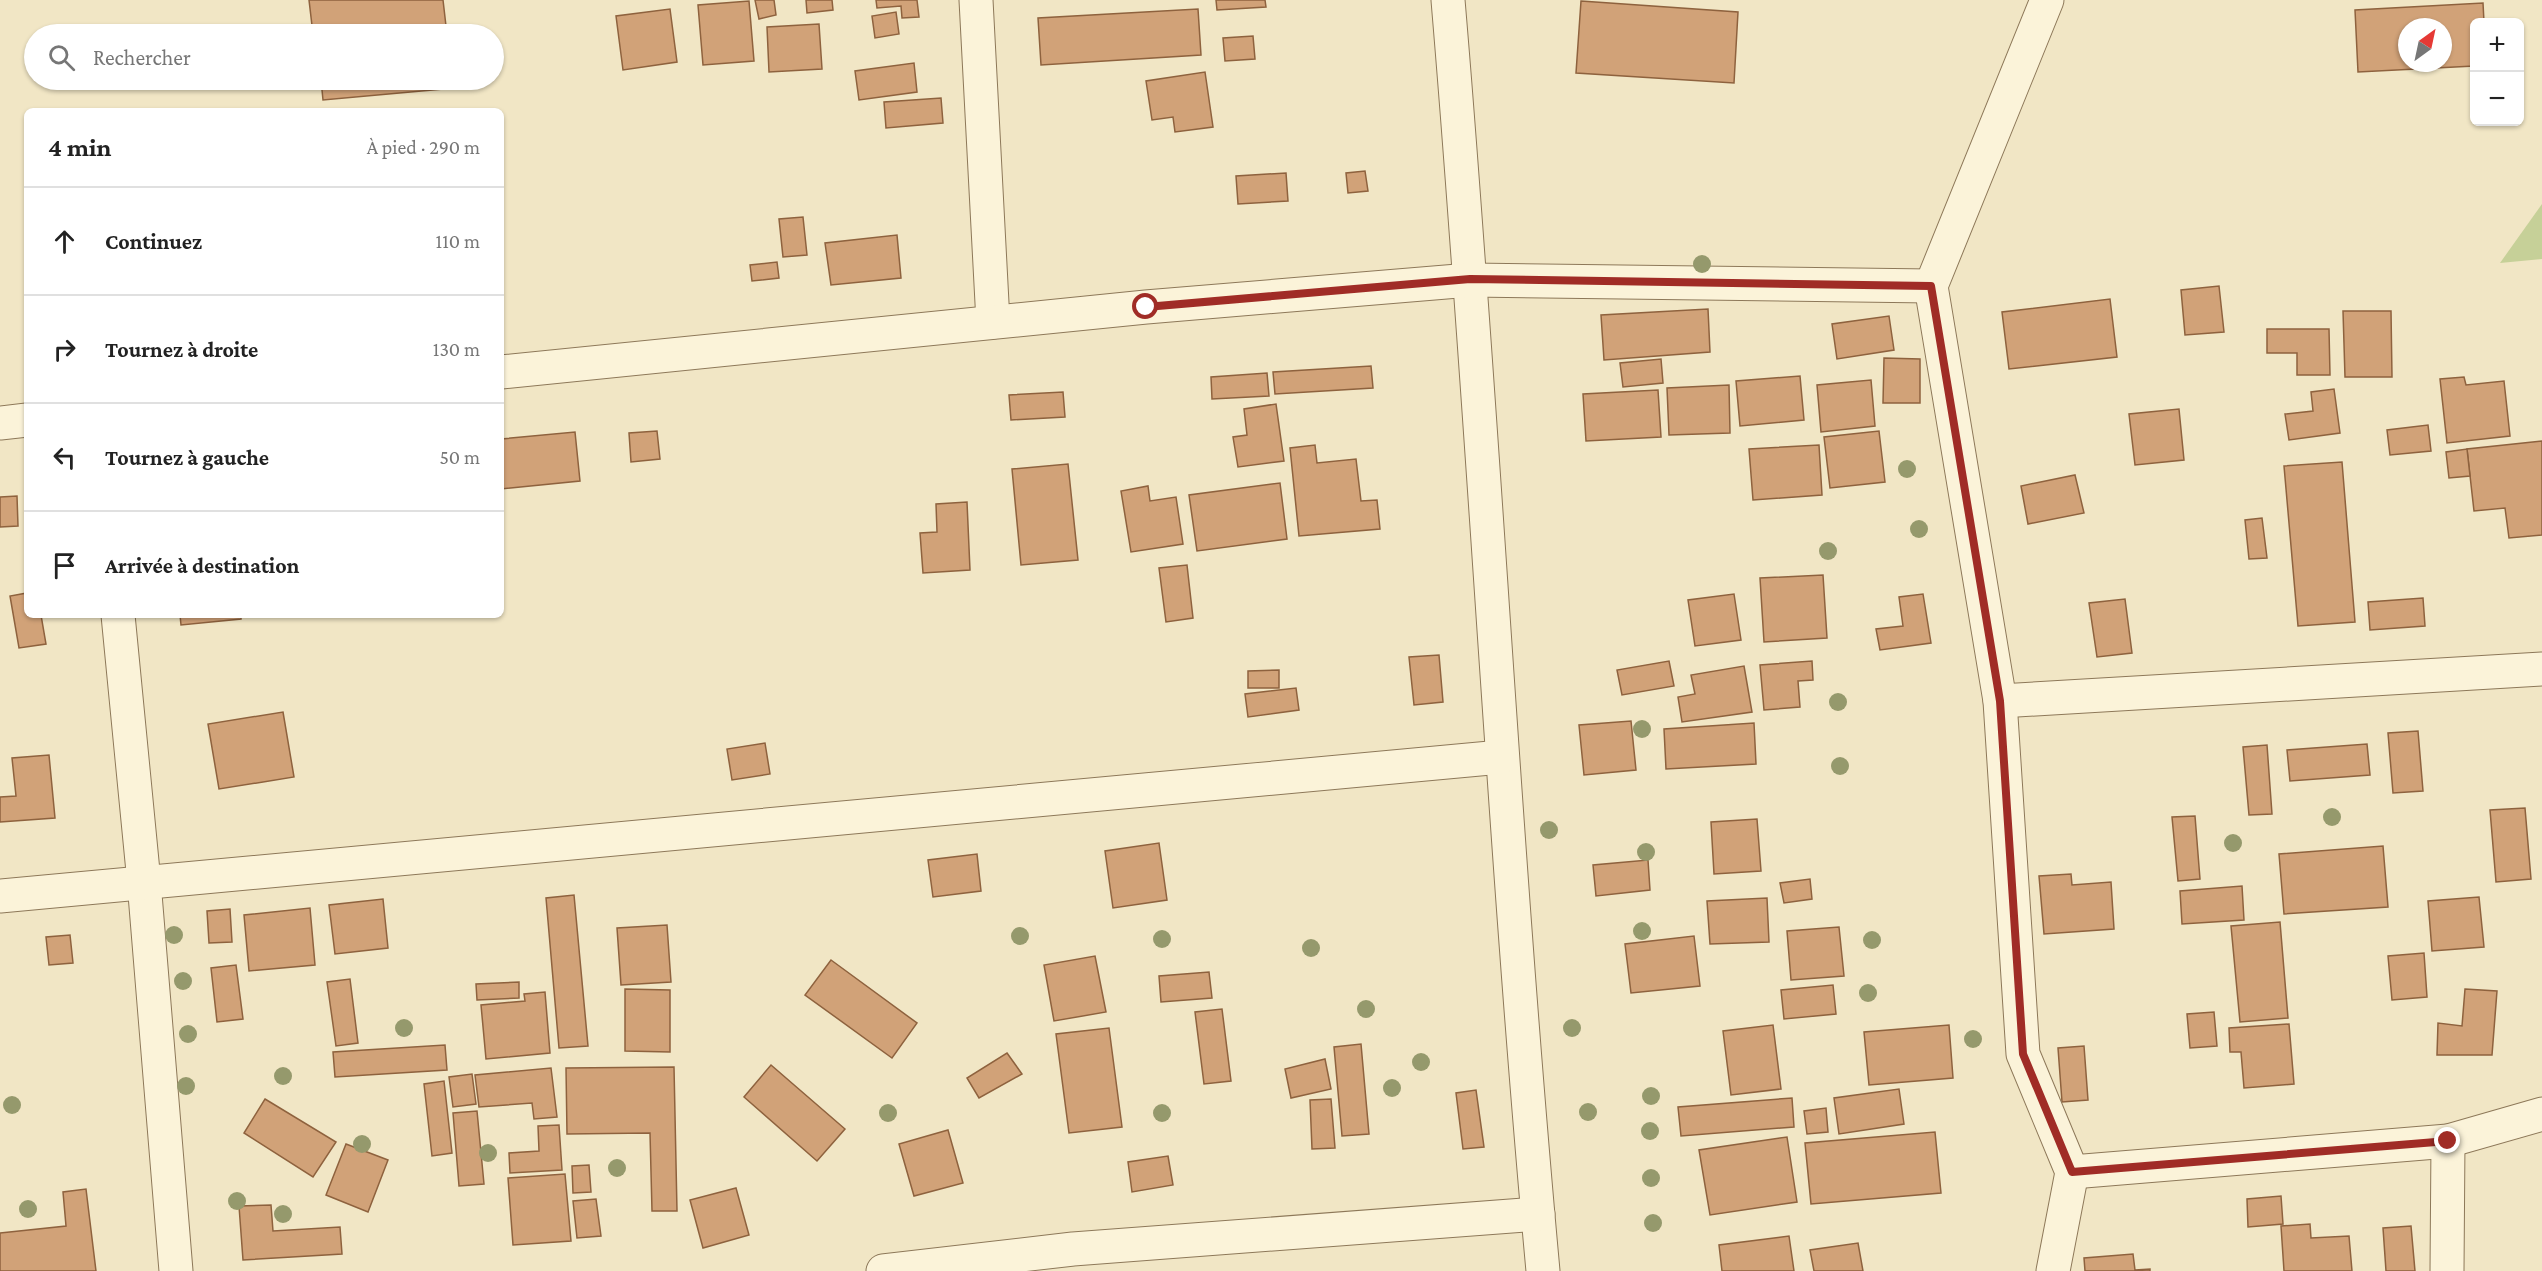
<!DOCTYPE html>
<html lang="fr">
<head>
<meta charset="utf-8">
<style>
	:root { --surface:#fff; --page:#f2f2f2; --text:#222; --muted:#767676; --line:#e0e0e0 }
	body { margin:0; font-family:"Crimson Pro",serif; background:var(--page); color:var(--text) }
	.controls { position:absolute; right:18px; top:18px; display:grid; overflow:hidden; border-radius:9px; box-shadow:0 2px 4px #0004 }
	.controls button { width:54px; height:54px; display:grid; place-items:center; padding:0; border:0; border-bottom:2px solid var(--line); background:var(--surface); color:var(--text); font:30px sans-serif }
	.compass { position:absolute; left:2398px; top:18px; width:54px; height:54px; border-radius:50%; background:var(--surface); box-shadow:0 2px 4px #0004; rotate:33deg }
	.stop { position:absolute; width:18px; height:18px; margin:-14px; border:4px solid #a02c26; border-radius:50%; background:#fff }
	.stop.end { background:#a02c26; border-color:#fff; box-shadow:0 2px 6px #0008 }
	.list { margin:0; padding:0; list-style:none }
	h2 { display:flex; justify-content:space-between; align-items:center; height:78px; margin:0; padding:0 24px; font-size:26px }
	h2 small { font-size:20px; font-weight:400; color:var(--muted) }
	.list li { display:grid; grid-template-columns:39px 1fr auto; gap:18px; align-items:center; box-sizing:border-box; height:108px; padding:0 24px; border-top:2px solid var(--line) }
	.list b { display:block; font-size:22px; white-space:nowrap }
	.list em { font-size:20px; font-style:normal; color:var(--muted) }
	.icon { flex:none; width:33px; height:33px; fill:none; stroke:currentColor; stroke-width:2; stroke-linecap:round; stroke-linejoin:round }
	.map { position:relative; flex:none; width:2542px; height:1271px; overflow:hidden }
	.search { position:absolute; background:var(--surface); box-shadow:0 2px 4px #0004; left:24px; top:24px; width:480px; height:66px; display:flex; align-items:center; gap:15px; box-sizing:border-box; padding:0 21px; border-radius:33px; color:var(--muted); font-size:22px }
	.panel { position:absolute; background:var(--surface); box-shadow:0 2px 4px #0004; left:24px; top:108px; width:480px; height:510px; border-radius:9px }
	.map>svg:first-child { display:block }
	.green { fill:#c6d098 }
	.building { fill:#d1a278; stroke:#8e623e; stroke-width:1.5; fill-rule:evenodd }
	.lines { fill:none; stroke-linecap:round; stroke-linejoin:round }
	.street-casing { stroke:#8d7859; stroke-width:35 }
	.street { stroke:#fbf3d9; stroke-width:33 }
	.tree { fill:#95996c }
	.route { stroke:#a02c26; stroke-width:8 }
</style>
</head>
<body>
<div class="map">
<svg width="2542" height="1271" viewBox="0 0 2542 1271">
	<rect width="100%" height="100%" fill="#f1e6c5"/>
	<polygon class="green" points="2542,204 2542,259 2500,263"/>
	<g class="building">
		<polygon points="309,0 443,0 446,26 362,34 313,34"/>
		<polygon points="755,0 774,0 776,15 759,19"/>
		<polygon points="806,0 832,0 833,10 807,13"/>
		<polygon points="876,0 917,0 919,17 902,18 901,6 877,8"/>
		<polygon points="1216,0 1265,0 1266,7 1217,10"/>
		<polygon points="749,1 754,61 703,65 698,5"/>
		<polygon points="1581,1 1738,12 1734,83 1576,73"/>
		<path d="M2483,3L2484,22H2474V66L2358,72L2355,10ZM2407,27H2443V63H2407Z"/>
		<polygon points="670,9 677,62 623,70 616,16"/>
		<polygon points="1198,9 1201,55 1041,65 1038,18"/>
		<polygon points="896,12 899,34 875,38 872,16"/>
		<polygon points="819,24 822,69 769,72 767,27"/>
		<polygon points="1253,36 1255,59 1225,61 1223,38"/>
		<polygon points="914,63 917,92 859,100 855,71"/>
		<polygon points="1205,72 1213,127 1175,132 1173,117 1152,120 1146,81"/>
		<polygon points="321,80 465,80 465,87 323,100"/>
		<polygon points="941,98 943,123 886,128 884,102"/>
		<polygon points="1365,171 1368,191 1348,193 1346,173"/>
		<polygon points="1286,173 1288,201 1238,204 1236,176"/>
		<polygon points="803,217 807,255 783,257 779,219"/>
		<polygon points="897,235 901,278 831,285 825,243"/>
		<polygon points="777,262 779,278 752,281 750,265"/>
		<polygon points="2219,286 2224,332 2185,335 2181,290"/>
		<polygon points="2110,299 2117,357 2009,369 2002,312"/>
		<polygon points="1708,309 1710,352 1604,360 1601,315"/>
		<polygon points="2343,311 2391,311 2392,377 2345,377"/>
		<polygon points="1889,316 1894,350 1837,359 1832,324"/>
		<polygon points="2267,329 2329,329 2330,375 2297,375 2297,353 2267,353"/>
		<polygon points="1884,358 1920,359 1920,403 1883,403"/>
		<polygon points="1661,359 1663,383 1623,387 1620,363"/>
		<polygon points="1371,366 1373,388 1275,394 1273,372"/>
		<polygon points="1267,373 1269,396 1212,399 1211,377"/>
		<polygon points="1800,376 1804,420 1740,426 1736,381"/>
		<polygon points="2464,377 2466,385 2504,381 2510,436 2447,443 2440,379"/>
		<polygon points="1871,380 1875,426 1821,432 1817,385"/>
		<polygon points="1729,385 1730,433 1669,435 1667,388"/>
		<polygon points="2334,389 2340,433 2289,440 2285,414 2313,411 2311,392"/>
		<polygon points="1658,390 1661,437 1586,441 1583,394"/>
		<polygon points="1063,392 1065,417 1011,420 1009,395"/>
		<polygon points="1276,404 1284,461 1238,467 1233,437 1247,435 1244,409"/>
		<polygon points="2179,409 2184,460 2135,465 2129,414"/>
		<polygon points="2428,425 2431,451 2390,455 2387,430"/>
		<polygon points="657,431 660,459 631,462 629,433"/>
		<polygon points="1879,431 1885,482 1830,488 1824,437"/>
		<polygon points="575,432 580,481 501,489 501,439"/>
		<polygon points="2542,441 2542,535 2509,538 2505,508 2474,511 2467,449"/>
		<polygon points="1315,445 1317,463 1356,459 1361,501 1377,500 1380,529 1299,536 1290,448"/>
		<polygon points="1819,445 1822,495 1753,500 1749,449"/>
		<polygon points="2467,449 2470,476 2449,478 2446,452"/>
		<polygon points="2342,462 2355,622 2298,626 2284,466"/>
		<polygon points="1068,464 1078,560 1021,565 1012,469"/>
		<polygon points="2075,475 2084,513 2028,524 2021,486"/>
		<polygon points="1280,483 1287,539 1197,551 1189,495"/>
		<polygon points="1148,486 1150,501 1176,497 1183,544 1131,552 1121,491"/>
		<polygon points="17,496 18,526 0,527 0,497"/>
		<polygon points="967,502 970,570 923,573 920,533 937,532 936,504"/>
		<polygon points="2262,518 2267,558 2249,559 2245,520"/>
		<polygon points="1187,565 1193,618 1166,622 1159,568"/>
		<polygon points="1823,575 1827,638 1764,642 1760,578"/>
		<polygon points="27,593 27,615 41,615 46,644 19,648 10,596"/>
		<polygon points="1734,594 1741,640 1695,646 1688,600"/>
		<polygon points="1923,594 1931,643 1880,650 1876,629 1903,626 1899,597"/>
		<polygon points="2423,598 2425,626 2370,630 2368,602"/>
		<polygon points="2125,599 2132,653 2097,657 2089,603"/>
		<polygon points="180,615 241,615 241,619 181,625"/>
		<polygon points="1439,655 1443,702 1414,705 1409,657"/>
		<polygon points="1669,661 1674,686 1622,695 1617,670"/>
		<polygon points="1812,661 1813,680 1798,681 1800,707 1764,710 1760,665"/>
		<polygon points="1744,666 1752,712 1682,722 1678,697 1695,694 1691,675"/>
		<polygon points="1279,670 1279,688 1248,688 1248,671"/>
		<polygon points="1296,688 1299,710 1248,717 1245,694"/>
		<polygon points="283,712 294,777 219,789 208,724"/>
		<polygon points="1631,721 1636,770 1584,775 1579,725"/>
		<polygon points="1754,723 1756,764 1666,769 1664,729"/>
		<polygon points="2418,731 2423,791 2393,793 2388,733"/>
		<polygon points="765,743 770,774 732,780 727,749"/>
		<polygon points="2367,744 2370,775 2290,781 2287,750"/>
		<polygon points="2267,745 2272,814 2249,815 2243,747"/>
		<polygon points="49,755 55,818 0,822 0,797 16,796 12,758"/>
		<polygon points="2525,808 2531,879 2496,882 2490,810"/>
		<polygon points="2195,816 2200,879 2178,881 2172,817"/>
		<polygon points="1757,819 1761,871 1714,874 1711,822"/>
		<polygon points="1159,843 1167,900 1113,908 1105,851"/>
		<polygon points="2383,846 2388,907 2284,914 2279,854"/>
		<polygon points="977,854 981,891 933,897 928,860"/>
		<polygon points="1648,860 1650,890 1596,896 1593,865"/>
		<polygon points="2071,874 2072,885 2111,882 2114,929 2044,934 2039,876"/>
		<polygon points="1810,879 1812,899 1784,903 1780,883"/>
		<polygon points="2242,886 2244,920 2182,924 2180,891"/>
		<polygon points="574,895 588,1046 559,1048 546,898"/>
		<polygon points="2479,897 2484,947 2432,951 2428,901"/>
		<polygon points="1767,898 1769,942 1710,944 1707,901"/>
		<polygon points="383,899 388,948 335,954 329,905"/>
		<polygon points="310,908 315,965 249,971 244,915"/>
		<polygon points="230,909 232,942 209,943 207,911"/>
		<polygon points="2280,922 2288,1018 2240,1022 2231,926"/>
		<polygon points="667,925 671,982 621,985 617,928"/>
		<polygon points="1839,927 1844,976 1791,980 1787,931"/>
		<polygon points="70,935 73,963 49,965 46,937"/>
		<polygon points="1694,936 1700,986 1631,993 1625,944"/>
		<polygon points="2424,953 2427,997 2392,1000 2388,956"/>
		<polygon points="1095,956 1106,1012 1054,1021 1044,965"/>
		<polygon points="831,960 917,1023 892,1058 805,995"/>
		<polygon points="236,965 243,1019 217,1022 211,968"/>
		<polygon points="1209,972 1212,998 1161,1002 1159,976"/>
		<polygon points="350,979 358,1043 336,1046 327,982"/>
		<polygon points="519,982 519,998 477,1000 476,984"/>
		<polygon points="1833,985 1836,1014 1784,1019 1781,990"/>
		<polygon points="625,989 670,990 670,1052 625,1051"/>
		<polygon points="2465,989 2497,991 2492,1055 2437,1055 2438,1023 2462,1026"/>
		<polygon points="545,992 550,1053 486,1059 481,1005 525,1001 524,994"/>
		<polygon points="1222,1009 1231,1081 1204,1084 1195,1012"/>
		<polygon points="2214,1012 2217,1046 2190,1048 2187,1014"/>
		<polygon points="2289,1024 2294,1084 2244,1088 2241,1052 2230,1052 2229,1028"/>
		<polygon points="1773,1025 1781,1089 1731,1095 1723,1031"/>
		<polygon points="1949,1025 1953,1078 1869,1085 1864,1032"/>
		<polygon points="1109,1028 1122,1127 1069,1133 1056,1034"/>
		<polygon points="1361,1044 1369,1134 1342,1136 1334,1047"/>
		<polygon points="445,1045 447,1070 335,1077 333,1052"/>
		<polygon points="2084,1046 2088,1100 2062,1102 2058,1048"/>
		<polygon points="1007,1053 1022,1074 979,1098 967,1078"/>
		<polygon points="1325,1059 1331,1089 1291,1098 1285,1069"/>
		<polygon points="771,1065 845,1129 817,1161 744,1097"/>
		<polygon points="674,1067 677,1211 652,1211 650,1133 567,1134 566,1068"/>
		<polygon points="551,1068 557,1117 534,1119 532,1103 479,1107 475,1075"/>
		<polygon points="472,1074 476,1104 453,1107 449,1077"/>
		<polygon points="444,1081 452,1153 432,1156 424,1084"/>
		<polygon points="1899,1089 1904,1124 1839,1134 1834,1098"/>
		<polygon points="1476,1090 1484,1147 1463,1149 1456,1093"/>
		<polygon points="1792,1098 1794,1127 1681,1136 1678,1107"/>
		<polygon points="265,1099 336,1142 313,1177 244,1133"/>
		<polygon points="1331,1099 1335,1148 1312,1149 1310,1100"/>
		<polygon points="1826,1108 1828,1132 1807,1134 1804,1111"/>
		<polygon points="477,1111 484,1184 459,1186 453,1113"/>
		<polygon points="559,1125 562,1170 510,1173 509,1153 539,1151 538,1126"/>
		<polygon points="948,1130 963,1183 914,1196 899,1144"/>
		<polygon points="1935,1132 1941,1193 1811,1204 1805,1143"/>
		<polygon points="1787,1137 1797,1202 1710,1215 1699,1150"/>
		<polygon points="346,1144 388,1160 368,1212 326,1195"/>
		<polygon points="1168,1156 1173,1185 1132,1192 1128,1162"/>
		<polygon points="589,1165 591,1192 573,1193 572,1166"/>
		<polygon points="565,1174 571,1241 513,1245 508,1178"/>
		<polygon points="736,1188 749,1235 703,1248 690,1200"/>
		<polygon points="86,1189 96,1271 0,1271 0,1233 66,1226 63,1192"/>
		<polygon points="2281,1196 2283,1224 2248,1227 2247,1199"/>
		<polygon points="596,1199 601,1236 577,1238 573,1201"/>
		<polygon points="271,1205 273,1231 340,1227 342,1254 243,1260 239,1206"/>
		<polygon points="2310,1224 2311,1238 2349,1236 2352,1271 2284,1271 2281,1226"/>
		<polygon points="2411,1226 2415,1271 2386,1271 2383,1228"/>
		<polygon points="1789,1236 1794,1271 1722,1271 1719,1245"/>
		<polygon points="1858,1243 1863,1271 1814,1271 1810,1250"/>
		<polygon points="2133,1254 2135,1270 2150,1269 2150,1271 2085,1271 2084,1258"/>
	</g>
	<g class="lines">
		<g class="street-casing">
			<g id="street">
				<polyline points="976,0 993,322"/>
				<path d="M1448,0C1484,423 1504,848 1543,1271"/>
				<polyline points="2047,0 1931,286 2000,701 2023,1054 2072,1172 2053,1271"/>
				<polyline points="501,372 1146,307 1470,280 1931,286"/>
				<polyline points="0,423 27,420"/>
				<polyline points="118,615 144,882 176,1271"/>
				<polyline points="2000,701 2542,669"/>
				<polyline points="0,896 1501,757"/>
				<polyline points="2072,1172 2448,1141 2542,1114"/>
				<polyline points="883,1271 1073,1249 1538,1214"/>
				<polyline points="2447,1271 2448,1141"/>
			</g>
		</g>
		<use href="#street" class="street"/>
	</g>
	<g class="tree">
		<circle cx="1702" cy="264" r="9"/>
		<circle cx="1907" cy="469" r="9"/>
		<circle cx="1919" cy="529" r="9"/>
		<circle cx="1828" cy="551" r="9"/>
		<circle cx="1838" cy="702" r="9"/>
		<circle cx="1642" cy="729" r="9"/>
		<circle cx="1840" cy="766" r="9"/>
		<circle cx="2332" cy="817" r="9"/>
		<circle cx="1549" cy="830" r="9"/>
		<circle cx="2233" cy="843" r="9"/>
		<circle cx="1646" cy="852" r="9"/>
		<circle cx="1642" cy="931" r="9"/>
		<circle cx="174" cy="935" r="9"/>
		<circle cx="1020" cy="936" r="9"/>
		<circle cx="1162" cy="939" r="9"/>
		<circle cx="1872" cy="940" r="9"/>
		<circle cx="1311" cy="948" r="9"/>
		<circle cx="183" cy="981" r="9"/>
		<circle cx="1868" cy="993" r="9"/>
		<circle cx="1366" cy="1009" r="9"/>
		<circle cx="404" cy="1028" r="9"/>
		<circle cx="1572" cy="1028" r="9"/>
		<circle cx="188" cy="1034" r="9"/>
		<circle cx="1973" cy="1039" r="9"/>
		<circle cx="1421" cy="1062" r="9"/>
		<circle cx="283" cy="1076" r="9"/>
		<circle cx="186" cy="1086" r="9"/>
		<circle cx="1392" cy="1088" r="9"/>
		<circle cx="1651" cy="1096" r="9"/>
		<circle cx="12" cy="1105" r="9"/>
		<circle cx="1588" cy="1112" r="9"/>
		<circle cx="888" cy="1113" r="9"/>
		<circle cx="1162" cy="1113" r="9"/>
		<circle cx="1650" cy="1131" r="9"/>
		<circle cx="362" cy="1144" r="9"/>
		<circle cx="488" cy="1153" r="9"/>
		<circle cx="617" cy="1168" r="9"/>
		<circle cx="1651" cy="1178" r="9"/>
		<circle cx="237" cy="1201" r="9"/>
		<circle cx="28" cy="1209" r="9"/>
		<circle cx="283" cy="1214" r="9"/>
		<circle cx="1653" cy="1223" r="9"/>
	</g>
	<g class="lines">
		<polyline class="route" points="1146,307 1470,279 1931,286 2000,701 2023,1054 2072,1172 2448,1141"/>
	</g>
</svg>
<div class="controls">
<button>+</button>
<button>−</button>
</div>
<svg class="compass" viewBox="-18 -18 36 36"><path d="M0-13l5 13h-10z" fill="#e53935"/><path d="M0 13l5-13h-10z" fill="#767676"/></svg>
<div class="stop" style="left:1146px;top:307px"></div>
<div class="stop end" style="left:2448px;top:1141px"></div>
<div class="search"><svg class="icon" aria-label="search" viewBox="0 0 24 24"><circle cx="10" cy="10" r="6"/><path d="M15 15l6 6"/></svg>Rechercher</div>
<section class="panel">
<h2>4 min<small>À pied · 290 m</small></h2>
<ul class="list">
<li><svg class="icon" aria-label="ahead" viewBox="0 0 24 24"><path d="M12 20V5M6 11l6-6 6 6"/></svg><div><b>Continuez</b></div><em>110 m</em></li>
<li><svg class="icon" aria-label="right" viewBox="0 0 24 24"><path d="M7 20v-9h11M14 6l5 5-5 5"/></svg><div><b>Tournez à droite</b></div><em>130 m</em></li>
<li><svg class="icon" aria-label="left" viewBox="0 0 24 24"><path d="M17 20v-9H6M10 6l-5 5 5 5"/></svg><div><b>Tournez à gauche</b></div><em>50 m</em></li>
<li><svg class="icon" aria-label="arrive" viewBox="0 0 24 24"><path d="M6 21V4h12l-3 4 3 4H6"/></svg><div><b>Arrivée à destination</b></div></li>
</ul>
</section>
</div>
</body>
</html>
